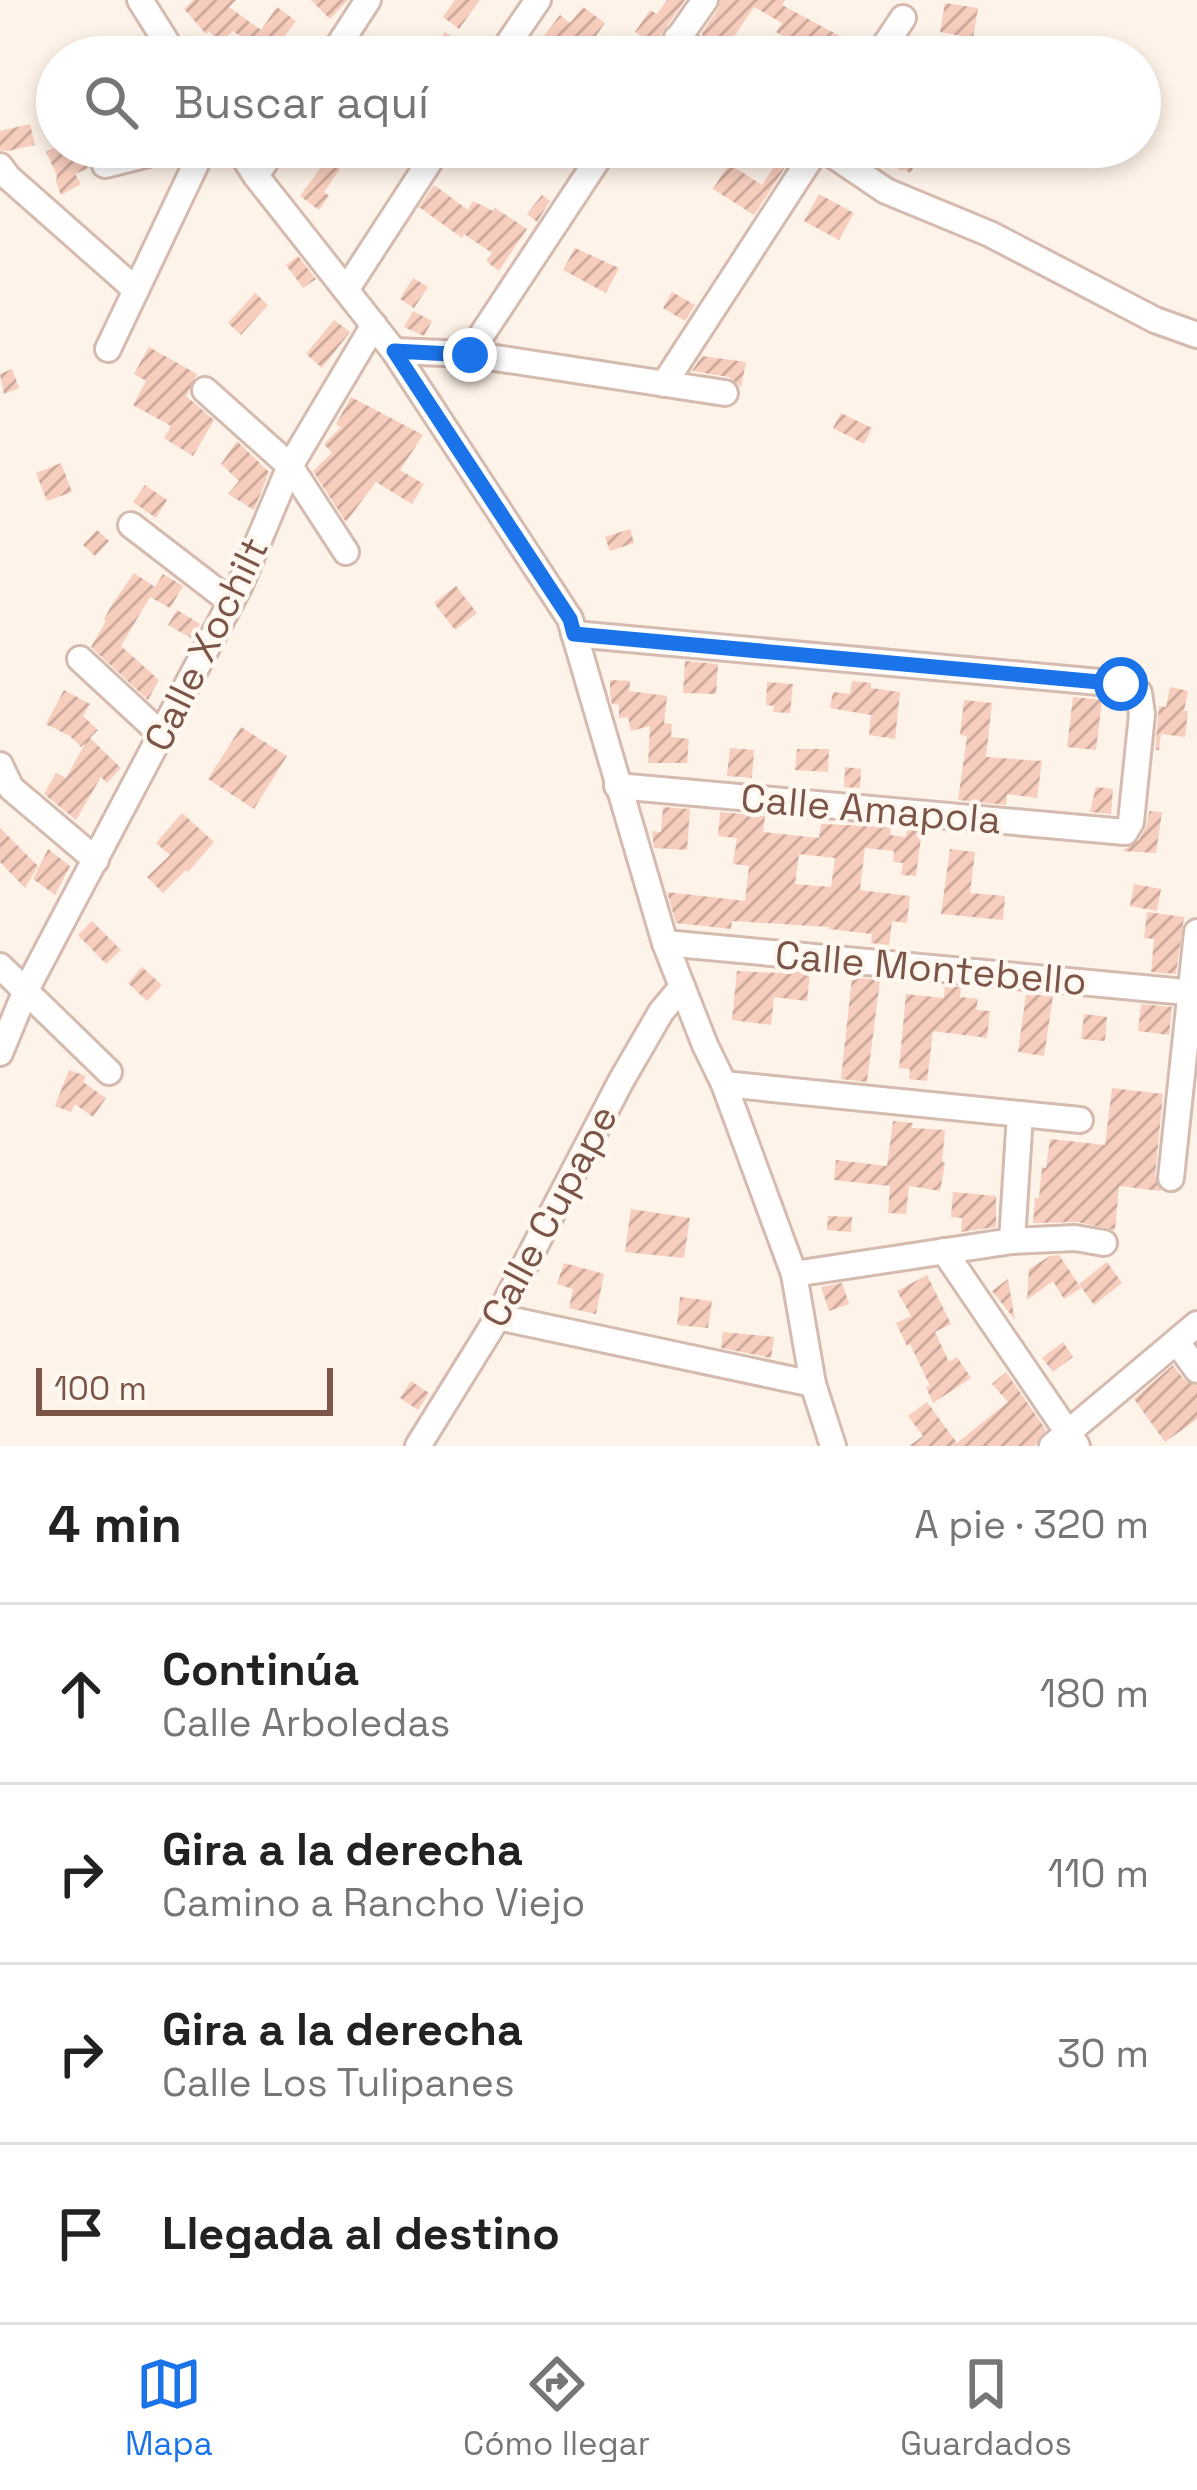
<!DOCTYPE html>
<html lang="es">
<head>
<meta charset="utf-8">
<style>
	:root { --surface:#fff; --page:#f2f2f2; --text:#222; --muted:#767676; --line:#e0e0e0; --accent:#1a73e8 }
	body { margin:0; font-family:"Space Grotesk",sans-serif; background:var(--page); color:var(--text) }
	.scale { position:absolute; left:36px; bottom:30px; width:297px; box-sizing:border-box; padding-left:12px; border:6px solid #7c5548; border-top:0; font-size:33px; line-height:42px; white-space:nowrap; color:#7c5548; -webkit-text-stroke:9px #fff8f0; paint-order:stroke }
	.stop { position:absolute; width:36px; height:36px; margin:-27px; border:9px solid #1a73e8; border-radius:50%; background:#fff }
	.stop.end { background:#1a73e8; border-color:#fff; box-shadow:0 3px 12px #0008 }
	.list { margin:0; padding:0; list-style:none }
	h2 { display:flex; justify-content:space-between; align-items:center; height:156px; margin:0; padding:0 48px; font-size:51px }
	h2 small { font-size:39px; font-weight:400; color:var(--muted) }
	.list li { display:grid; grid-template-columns:78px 1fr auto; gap:36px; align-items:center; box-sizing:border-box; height:180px; padding:0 48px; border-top:3px solid var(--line) }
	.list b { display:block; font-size:45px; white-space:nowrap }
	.list p { margin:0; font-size:39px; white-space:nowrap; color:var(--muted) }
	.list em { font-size:39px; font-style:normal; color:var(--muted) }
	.icon { flex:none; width:66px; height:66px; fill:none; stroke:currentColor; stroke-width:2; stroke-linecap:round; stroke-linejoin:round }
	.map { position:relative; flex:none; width:1197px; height:1446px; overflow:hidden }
	.search { position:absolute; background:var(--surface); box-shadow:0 6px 18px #0003; left:36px; right:36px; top:36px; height:132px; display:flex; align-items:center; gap:30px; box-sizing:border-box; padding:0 42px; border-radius:66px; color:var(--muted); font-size:45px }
	.sheet { height:876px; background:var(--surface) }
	nav { display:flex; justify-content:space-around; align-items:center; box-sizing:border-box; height:168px; border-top:3px solid var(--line); background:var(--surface); font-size:33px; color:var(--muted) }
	nav a { display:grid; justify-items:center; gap:6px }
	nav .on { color:var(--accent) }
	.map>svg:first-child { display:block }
	.building { fill:url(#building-hatch); fill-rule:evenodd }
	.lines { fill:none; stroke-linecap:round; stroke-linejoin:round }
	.minor-casing { stroke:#d5bbaf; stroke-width:30 }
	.minor { stroke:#fff; stroke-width:24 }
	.route { stroke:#1a73e8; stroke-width:15 }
	.labels { text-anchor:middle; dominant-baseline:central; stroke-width:9; stroke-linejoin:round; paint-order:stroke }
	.street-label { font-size:39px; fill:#7c5548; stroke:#fff8f0 }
</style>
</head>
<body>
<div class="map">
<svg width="1197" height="1446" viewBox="0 0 1197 1446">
	<defs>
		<pattern id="building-hatch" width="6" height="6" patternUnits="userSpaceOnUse" patternTransform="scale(3)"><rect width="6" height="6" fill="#f7cdbd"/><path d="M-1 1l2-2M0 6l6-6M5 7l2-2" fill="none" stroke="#cda99c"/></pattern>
	</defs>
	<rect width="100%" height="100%" fill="#fef3e8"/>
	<g class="building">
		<polygon points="193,0 236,0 229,7 261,30 277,7 296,21 269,57 233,31 219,43 209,31 206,34 184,9"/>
		<polygon points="311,0 348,0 330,19"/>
		<polygon points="455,0 480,0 459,29 443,17"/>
		<polygon points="667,0 685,0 654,45 635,32 650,10 657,14"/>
		<polygon points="721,0 785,0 782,5 849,41 839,57 804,57 807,51 776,32 782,23 754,7 722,54 715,44 701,34 718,9"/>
		<polygon points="945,3 978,8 973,38 940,32"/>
		<polygon points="583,7 605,23 581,57 519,57 533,36 540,41 560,15 570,23"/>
		<polygon points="445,32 478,57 424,57"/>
		<polygon points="30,124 35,145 8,151 0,150 0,131"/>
		<polygon points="55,147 93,147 95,152 90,159 89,168 75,174 81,184 61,195 56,182 57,175 46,152"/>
		<polygon points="862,147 928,147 910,173 904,169 902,171"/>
		<polygon points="327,159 340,169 324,192 329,196 319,210 300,196"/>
		<polygon points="779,159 787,164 754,215 713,189 729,164 762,185"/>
		<polygon points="434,185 468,210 473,201 493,211 495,208 527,229 499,271 486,261 492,253 464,234 462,238 419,207"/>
		<polygon points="819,194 854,213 839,240 804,221"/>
		<polygon points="542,195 550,201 537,222 527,214"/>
		<polygon points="575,248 619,268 606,293 563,270"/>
		<polygon points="298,256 316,279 303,288 286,265"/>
		<polygon points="413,278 428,287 414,308 400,299"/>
		<polygon points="672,292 695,305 685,321 663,308"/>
		<polygon points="255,293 268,305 241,335 228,323"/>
		<polygon points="413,311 432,321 424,336 404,327"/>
		<polygon points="334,320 350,332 322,368 306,354"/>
		<polygon points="149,347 197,374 186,396 214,420 193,456 164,438 171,426 133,405 146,381 134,374"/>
		<polygon points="702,356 746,362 741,387 729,377 692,371"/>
		<polygon points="12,369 19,388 4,394 0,374"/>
		<polygon points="351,397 423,435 400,470 424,484 412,504 376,482 346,522 313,471 332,453 324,444 341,427 336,424"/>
		<polygon points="841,413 872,428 864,444 833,428"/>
		<polygon points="237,441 269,472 254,510 228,494 239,481 221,464"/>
		<polygon points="61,463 72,492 47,501 36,473"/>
		<polygon points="145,485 167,500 156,518 133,502"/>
		<polygon points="630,529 634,543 610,551 605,537"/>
		<polygon points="97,530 109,541 95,556 83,545"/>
		<polygon points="134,573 155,587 163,574 183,586 170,608 150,597 121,646 159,680 148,700 91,647 106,621 104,619 113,603"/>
		<polygon points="456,586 477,613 455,630 434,603"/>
		<polygon points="177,610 200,624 191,638 168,625"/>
		<polygon points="685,661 718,664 716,694 683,693"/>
		<polygon points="610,680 630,681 629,691 667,696 664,723 672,724 671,737 689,739 687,763 648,763 650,726 631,731 628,717 619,718 619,705 612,704 610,695"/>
		<polygon points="852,681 871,683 871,688 900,692 895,739 869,735 871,715 830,708 833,692 850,694"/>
		<polygon points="767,682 793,684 790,713 773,712 774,706 766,705"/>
		<polygon points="1170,687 1188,691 1184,711 1188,711 1185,737 1161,734 1159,750 1155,750 1159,706 1166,707"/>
		<polygon points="64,690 90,704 83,716 98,730 90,738 121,768 107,783 101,777 76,820 44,794 56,773 66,778 86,742 81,747 70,736 46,724"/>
		<polygon points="1073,697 1102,700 1096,750 1067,747"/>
		<polygon points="964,700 992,703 986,757 1042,761 1037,798 1007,794 1006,805 958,800 967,736 960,735"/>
		<polygon points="241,727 287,756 254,809 208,779"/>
		<polygon points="730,748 754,750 752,778 727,776"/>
		<polygon points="797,749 829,749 828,772 795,770"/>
		<polygon points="845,767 861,769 860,788 844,787"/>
		<polygon points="1096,787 1113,789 1111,814 1090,812"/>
		<polygon points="663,807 690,809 687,850 654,848 652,831 661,832"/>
		<polygon points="1149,811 1162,812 1156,853 1122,851 1139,840 1147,825"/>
		<path d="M720,812L765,816L763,832L819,838L821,824L891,827L890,835L906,837L907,829L922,830L916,876L901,875L903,863L893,862L894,851L865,848L860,890L910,896L907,923L892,921L889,945L871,943L872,934L829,929V927L732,921L731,929L676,923L667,892L745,901L749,866L733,864L737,838L718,836ZM799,854L835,858L831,887L795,884Z"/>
		<polygon points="182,813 214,842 188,872 186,870 163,893 147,877 170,855 156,843"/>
		<polygon points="0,828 38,866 25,888 0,862"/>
		<polygon points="48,849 70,866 55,895 33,879"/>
		<polygon points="950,849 975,852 970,893 1005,896 1003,920 941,914"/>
		<polygon points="1134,884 1161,889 1157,911 1130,906"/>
		<polygon points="1147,912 1184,917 1176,974 1151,972 1154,939 1144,938"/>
		<polygon points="92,921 121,950 106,964 78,935"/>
		<polygon points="142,967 162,985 147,1001 128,983"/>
		<polygon points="779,970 810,973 807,1001 774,997 771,1025 732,1020 737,971 779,973"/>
		<polygon points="852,977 880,980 867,1082 841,1079"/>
		<polygon points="945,986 961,987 960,997 978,999 976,1010 990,1011 987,1038 933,1031 927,1081 909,1079 910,1069 899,1068 906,994 944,998"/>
		<polygon points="1026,994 1053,996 1044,1056 1018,1052"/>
		<polygon points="1141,1004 1172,1007 1169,1035 1138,1031"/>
		<polygon points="1084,1014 1107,1017 1105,1041 1081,1039"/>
		<polygon points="69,1070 86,1076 83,1082 106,1098 93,1117 75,1104 71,1112 55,1106"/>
		<polygon points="1112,1088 1163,1094 1155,1176 1161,1191 1119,1186 1115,1230 1077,1222 1033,1223 1035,1198 1039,1198 1042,1167 1046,1168 1050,1139 1105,1145"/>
		<polygon points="893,1121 913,1123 912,1128 945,1130 942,1162 945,1163 940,1191 909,1186 906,1214 888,1213 890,1186 834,1180 836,1160 887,1166"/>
		<polygon points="953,1192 996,1196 996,1227 961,1232 962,1218 951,1217"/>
		<polygon points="631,1209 690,1218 684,1258 625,1252"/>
		<polygon points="828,1216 852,1217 851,1232 827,1230"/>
		<polygon points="1059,1255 1081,1288 1064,1299 1053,1281 1027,1300 1029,1269 1050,1256"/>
		<polygon points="1107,1262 1122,1283 1094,1305 1079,1284"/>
		<polygon points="564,1263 604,1274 596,1314 569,1308 573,1289 557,1284"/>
		<polygon points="927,1275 951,1324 935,1332 949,1362 957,1357 971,1378 933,1403 926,1387 930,1386 910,1344 907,1346 896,1323 911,1316 897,1291"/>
		<polygon points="1008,1279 1015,1320 992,1291"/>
		<polygon points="842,1283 849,1304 829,1311 821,1287"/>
		<polygon points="680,1297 712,1301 708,1328 677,1325"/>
		<polygon points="723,1332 774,1337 771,1358 721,1348"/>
		<polygon points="1063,1342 1073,1357 1053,1372 1042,1358"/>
		<polygon points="1173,1365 1184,1380 1197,1386 1197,1419 1165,1442 1134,1399"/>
		<polygon points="1006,1372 1046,1430 1035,1446 909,1446 923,1436 908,1416 927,1402 957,1443 1008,1402 992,1384"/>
		<polygon points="411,1381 429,1393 418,1410 400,1398"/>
	</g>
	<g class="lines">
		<g class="minor-casing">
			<g id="minor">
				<polyline points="140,0 176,57"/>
				<polyline points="677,38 705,57"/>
				<polyline points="331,57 368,0"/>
				<polyline points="499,57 538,0"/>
				<polyline points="665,57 705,0"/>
				<polyline points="877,57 903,18"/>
				<polyline points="237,147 256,176 394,351 570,619 665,943 705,1045 724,1084 794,1274 813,1384 833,1446"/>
				<polyline points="821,147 886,191 990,234 1155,320 1197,335"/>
				<polyline points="105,165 177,147"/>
				<polyline points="0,166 8,177 136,290"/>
				<polyline points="256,176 275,147"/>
				<polyline points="346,290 439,147"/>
				<polyline points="108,349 204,147"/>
				<polyline points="394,351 469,354 725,393"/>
				<polyline points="469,354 606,147"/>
				<polyline points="664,384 818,147"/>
				<polyline points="205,390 290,466 346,552"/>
				<polyline points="131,525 231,602"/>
				<polyline points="574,634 1121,684 1139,693 1142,714 1131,822 1125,832 617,786"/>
				<polyline points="80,659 162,735"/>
				<polyline points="0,765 11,788 96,860"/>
				<polyline points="665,943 1197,993"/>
				<polyline points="0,966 109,1072"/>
				<polyline points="0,1053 26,990 240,585 290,466 374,325"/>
				<polyline points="724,1084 1080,1120"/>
				<polyline points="1171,1178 1197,932"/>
				<polyline points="1012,1241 1020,1114"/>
				<polyline points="944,1251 1077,1446"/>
				<polyline points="794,1274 1012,1241 1075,1238 1104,1243"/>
				<polyline points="498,1317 813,1384"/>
				<polyline points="1177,1342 1197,1370"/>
				<polyline points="418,1446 498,1317 621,1081 661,1012 682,987"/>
				<polyline points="1052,1446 1197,1324"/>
			</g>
		</g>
		<use href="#minor" class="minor"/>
	</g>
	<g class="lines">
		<polyline class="route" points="470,355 394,351 570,619 574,634 1121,684"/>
	</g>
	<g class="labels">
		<g class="street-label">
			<text transform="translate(206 644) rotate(-64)">Calle Xochilt</text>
			<text transform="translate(871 809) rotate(5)">Calle Amapola</text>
			<text transform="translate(931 968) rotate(5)">Calle Montebello</text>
			<text transform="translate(549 1216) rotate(-62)">Calle Cupape</text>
		</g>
	</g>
</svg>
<div class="scale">100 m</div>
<div class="stop" style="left:1121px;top:684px"></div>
<div class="stop end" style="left:470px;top:355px"></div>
<div class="search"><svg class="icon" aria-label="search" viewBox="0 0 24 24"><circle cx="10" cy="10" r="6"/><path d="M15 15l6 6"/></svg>Buscar aquí</div>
</div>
<section class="sheet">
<h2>4 min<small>A pie · 320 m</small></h2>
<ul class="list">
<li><svg class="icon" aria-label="ahead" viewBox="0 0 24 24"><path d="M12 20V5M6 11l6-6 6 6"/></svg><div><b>Continúa</b><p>Calle Arboledas</p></div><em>180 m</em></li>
<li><svg class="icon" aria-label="right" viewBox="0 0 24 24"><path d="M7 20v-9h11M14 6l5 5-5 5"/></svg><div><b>Gira a la derecha</b><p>Camino a Rancho Viejo</p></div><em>110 m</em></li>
<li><svg class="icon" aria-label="right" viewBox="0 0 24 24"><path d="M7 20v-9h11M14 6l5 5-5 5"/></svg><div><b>Gira a la derecha</b><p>Calle Los Tulipanes</p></div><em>30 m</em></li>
<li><svg class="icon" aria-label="arrive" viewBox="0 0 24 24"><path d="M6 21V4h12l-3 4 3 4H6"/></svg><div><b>Llegada al destino</b></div></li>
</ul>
</section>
<nav>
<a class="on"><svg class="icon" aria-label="map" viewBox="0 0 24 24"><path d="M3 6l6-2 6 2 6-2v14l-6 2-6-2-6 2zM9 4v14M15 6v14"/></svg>Mapa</a>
<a><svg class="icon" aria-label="directions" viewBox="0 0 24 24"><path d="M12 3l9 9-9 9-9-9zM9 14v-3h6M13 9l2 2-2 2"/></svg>Cómo llegar</a>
<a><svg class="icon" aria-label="saved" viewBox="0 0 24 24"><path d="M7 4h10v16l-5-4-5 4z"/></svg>Guardados</a>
</nav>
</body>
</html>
